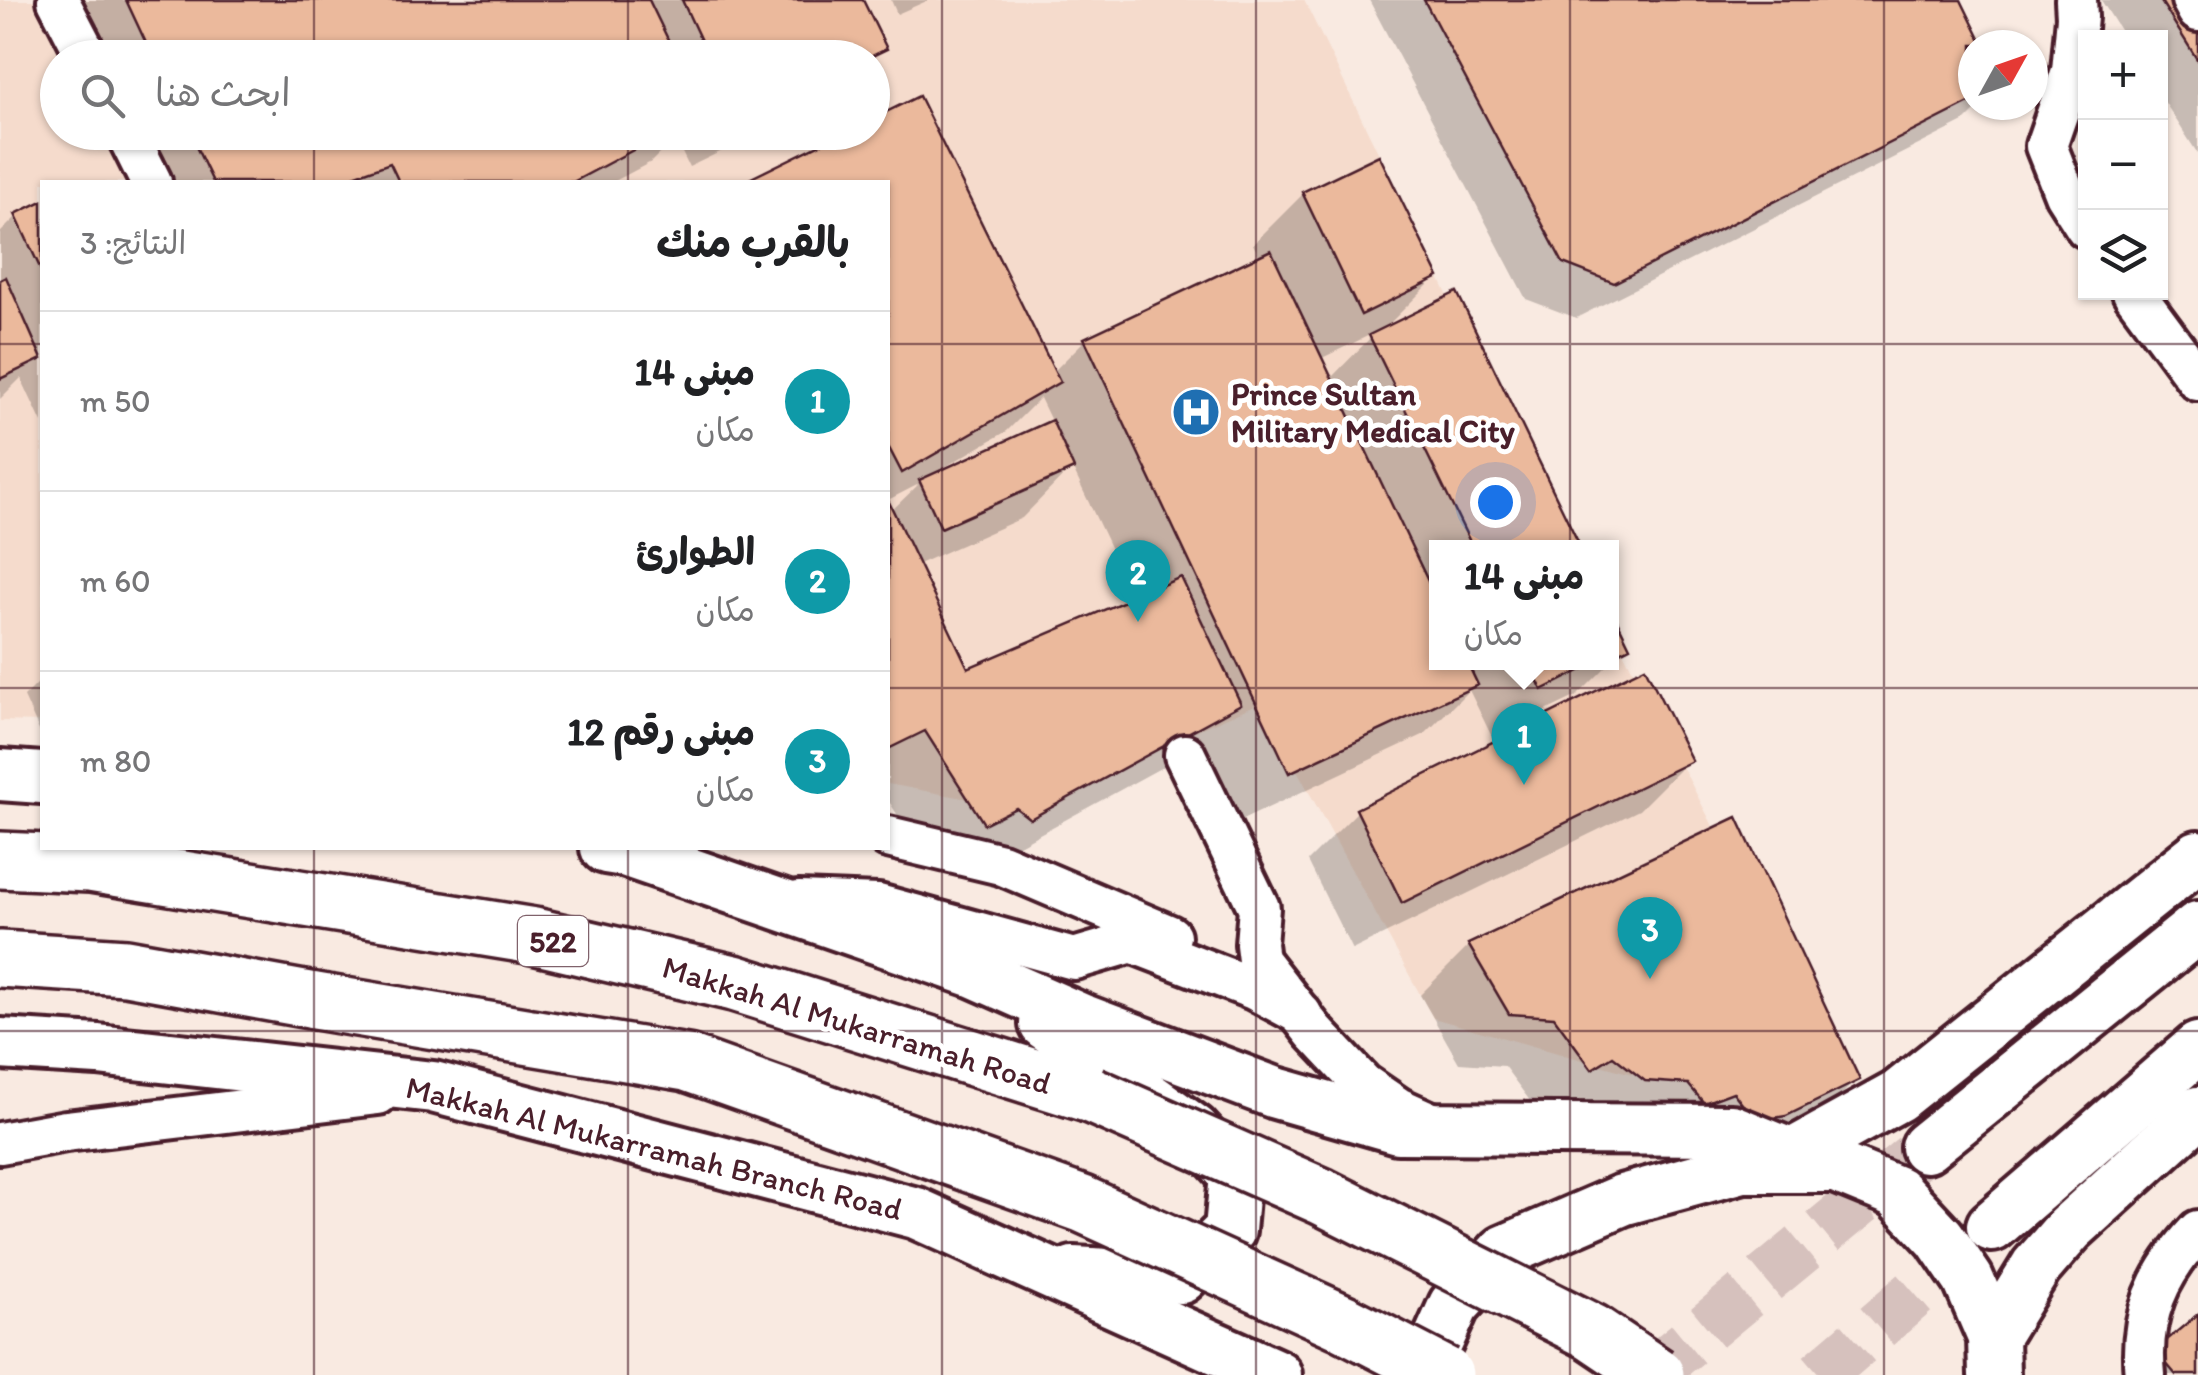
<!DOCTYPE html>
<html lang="ar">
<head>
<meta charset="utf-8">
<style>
	:root { --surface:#fff; --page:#f6f6f6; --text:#202124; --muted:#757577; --line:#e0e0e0; --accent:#1f6fb2 }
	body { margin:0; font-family:Itim,"Playpen Sans Arabic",sans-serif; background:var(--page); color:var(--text); direction:rtl }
	.controls { position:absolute; right:30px; top:30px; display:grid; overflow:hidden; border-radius:0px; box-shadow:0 2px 8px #0004 }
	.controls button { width:90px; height:90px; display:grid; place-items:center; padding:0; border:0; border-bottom:2px solid var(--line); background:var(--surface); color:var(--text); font:50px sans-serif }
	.compass { position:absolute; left:1958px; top:30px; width:90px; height:90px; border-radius:50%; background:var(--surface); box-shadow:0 2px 8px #0004; rotate:50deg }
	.you { position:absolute; left:1495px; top:502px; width:35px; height:35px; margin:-25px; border:8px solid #fff; border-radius:50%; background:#1a73e8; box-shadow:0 0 0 15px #1a73e833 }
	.badge { display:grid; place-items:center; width:65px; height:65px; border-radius:50%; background:var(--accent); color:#fff; font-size:32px; font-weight:700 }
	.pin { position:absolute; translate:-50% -82px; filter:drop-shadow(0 2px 5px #0008) }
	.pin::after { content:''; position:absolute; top:52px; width:35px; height:30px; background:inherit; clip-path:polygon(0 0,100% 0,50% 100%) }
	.popup { position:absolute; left:1429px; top:540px; width:190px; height:130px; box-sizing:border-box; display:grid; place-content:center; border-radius:0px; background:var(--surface); filter:drop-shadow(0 2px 8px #0005); font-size:32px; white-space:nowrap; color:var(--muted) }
	.popup b { font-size:38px; color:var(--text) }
	.popup::after { content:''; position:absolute; left:50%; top:100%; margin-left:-20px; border:20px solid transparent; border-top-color:var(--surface) }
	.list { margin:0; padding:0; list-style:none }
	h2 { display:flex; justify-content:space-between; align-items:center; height:130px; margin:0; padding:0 40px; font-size:42px }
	h2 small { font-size:32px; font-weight:400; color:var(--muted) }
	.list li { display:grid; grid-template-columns:65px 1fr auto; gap:30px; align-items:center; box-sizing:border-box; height:180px; padding:0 40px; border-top:2px solid var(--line) }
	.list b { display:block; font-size:38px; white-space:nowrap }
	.list p { margin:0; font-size:32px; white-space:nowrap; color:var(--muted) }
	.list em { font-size:32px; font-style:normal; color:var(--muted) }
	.icon { flex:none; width:55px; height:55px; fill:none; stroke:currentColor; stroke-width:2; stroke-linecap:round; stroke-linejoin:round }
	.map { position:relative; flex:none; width:2198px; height:1375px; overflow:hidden; direction:ltr }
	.search { position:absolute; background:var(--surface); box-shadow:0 2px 8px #0004; left:40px; top:40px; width:850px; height:110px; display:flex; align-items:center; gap:25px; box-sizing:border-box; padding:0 35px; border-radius:55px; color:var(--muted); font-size:38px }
	.panel { position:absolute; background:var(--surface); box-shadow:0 2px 8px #0004; left:40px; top:180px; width:850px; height:670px; border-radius:0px; direction:rtl }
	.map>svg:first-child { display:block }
	.built { fill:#f5dbcc; fill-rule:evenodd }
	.shadow { fill:#0003; fill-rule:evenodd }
	.building { fill:#ebb99c; stroke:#4a1f2b; stroke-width:2.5 }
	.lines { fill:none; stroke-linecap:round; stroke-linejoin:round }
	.major-tunnel { stroke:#d6c1bd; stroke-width:50; stroke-dasharray:50 25; stroke-linecap:butt }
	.minor-casing { stroke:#4a1f2b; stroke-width:48 }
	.major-casing { stroke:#4a1f2b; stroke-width:58 }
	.highway-casing { stroke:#4a1f2b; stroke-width:62 }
	.minor { stroke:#fff; stroke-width:40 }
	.major { stroke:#fff; stroke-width:50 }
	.highway { stroke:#fff; stroke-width:55 }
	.highway-bridge-casing { stroke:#4a1f2b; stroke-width:62; stroke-linecap:butt }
	.highway-bridge { stroke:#fff; stroke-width:55 }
	.grid { fill:none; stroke:#4a1f2b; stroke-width:2.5; stroke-opacity:0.55 }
	.labels { text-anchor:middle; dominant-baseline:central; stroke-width:10; stroke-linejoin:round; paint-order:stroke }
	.shield { fill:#fff; stroke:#80626b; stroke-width:2.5 }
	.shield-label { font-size:30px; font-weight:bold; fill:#4a1f2b }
	.poi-label { font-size:32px; font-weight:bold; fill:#4a1f2b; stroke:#fff; text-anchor:start }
	.street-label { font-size:32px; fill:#4a1f2b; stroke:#fff }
</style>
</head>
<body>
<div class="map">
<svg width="2198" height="1375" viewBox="0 0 2198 1375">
	<rect width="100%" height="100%" fill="#f9eae1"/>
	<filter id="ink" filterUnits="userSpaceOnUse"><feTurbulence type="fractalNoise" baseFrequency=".01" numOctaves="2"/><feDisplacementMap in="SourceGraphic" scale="20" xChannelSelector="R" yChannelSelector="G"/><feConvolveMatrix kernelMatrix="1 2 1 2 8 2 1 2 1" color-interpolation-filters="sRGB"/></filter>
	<g filter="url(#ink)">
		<path class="built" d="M0,0H1304L1570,547L1436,548V662H1612V630L1749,896L1733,1077L1632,1074L1433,1018L1260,703L1016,808L888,784V182H42V722L0,721ZM58,58H872V132H58Z"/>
		<g class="shadow">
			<polygon points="53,0 861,0 884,48 872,59 80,58"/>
			<polygon points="891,0 929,0 897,14"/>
			<polygon points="1369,0 1958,0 1980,45 1973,45 1973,105 1981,105 1964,122 1576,318 1526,299"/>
			<polygon points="2101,0 2198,0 2198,154 2160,95 2160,38 2125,38"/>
			<polygon points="116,132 761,132 689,167 675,138 651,162 613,182 140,182"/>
			<path d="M850,132L1053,372L1085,340L1260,258L1253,244L1303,194L1378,158L1436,277L1381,332L1578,548H1436V662H1611L1577,696L1492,737L1469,690L1425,734L1240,821L1201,740L1188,753L979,867L965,856L934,872L888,800V506L890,512L919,484L888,500V182H749ZM1376,332L1330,379L1320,359ZM1040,398L1052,423L944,472L943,468L1007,431ZM1072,467L1135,600L966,671L916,565L1022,518Z"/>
			<polygon points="42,204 42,423 21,378 0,399 0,233 17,216"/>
			<polygon points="42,679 42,737 24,697"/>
			<polygon points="1689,760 1639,810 1352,950 1308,861 1357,812"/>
			<polygon points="1469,946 1857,1079 1807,1129 1682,1141 1542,1117 1504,1066 1459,1063 1420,995"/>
			<polygon points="2198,1317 2198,1375 2134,1375"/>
		</g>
		<g class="building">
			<polygon points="126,0 649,0 677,58 153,58"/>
			<polygon points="682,0 863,0 887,49 868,58 709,58"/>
			<polygon points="1424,0 1961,0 1983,45 1973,45 1973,101 1614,283 1563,263"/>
			<polygon points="2160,0 2198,0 2198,61"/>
			<polygon points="919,96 1060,382 902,473 888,446 888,182 743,182 845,132 872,132 872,119"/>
			<polygon points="189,132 667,132 573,182 399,182 390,163 337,182 213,182"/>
			<polygon points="1379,155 1439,277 1361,315 1302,192"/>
			<polygon points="42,201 42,272 15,214"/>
			<polygon points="1271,250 1436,598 1436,662 1467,662 1478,685 1289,773 1084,338"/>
			<polygon points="6,277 42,359 0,379 0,280"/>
			<polygon points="1457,292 1581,548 1473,548 1369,335"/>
			<polygon points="1052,420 1074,469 941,528 919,480"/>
			<polygon points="888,500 968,668 1181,577 1241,704 1030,819 1016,808 984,824 925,731 888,749"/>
			<polygon points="1612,610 1630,647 1612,656"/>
			<polygon points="1529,662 1598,662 1542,690"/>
			<polygon points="1645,667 1692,761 1402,903 1356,809"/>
			<polygon points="1737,817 1860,1080 1786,1116 1755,1121 1733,1092 1704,1103 1688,1084 1645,1081 1613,1056 1592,1069 1554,1017 1509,1014 1468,944"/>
			<polygon points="2198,1314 2198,1375 2176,1375 2155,1350"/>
		</g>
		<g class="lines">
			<g class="major-tunnel">
				<polyline points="1649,1375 1926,1147"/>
				<polyline points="1820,1375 1987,1231"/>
			</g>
			<g class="minor-casing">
				<g id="minor">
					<polyline points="58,0 88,58"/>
					<polyline points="2076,0 2077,17 2072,71 2046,146 2065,194 2086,227"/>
					<polyline points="2192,0 2198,11"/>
					<polyline points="126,132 151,182"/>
					<polyline points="2133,292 2198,380"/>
					<polyline points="1185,755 1259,908 1256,944 1258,960 1314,1032 1363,1084 1398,1108 1429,1122"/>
					<polyline points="888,837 1001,864 1170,936"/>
					<polyline points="799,902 878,905 1074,959 1132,942 1254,989 1301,1014"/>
					<polyline points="0,1143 66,1131 378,1094"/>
					<path d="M2145,1375C2139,1316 2158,1274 2198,1231"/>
				</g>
			</g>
			<g class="major-casing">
				<g id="major">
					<polyline points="0,775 42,778"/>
					<polyline points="606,848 625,851 972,971 1083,1020 1276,1093 1398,1128 1731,1130 1792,1155 1836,1167"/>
					<polyline points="1045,1024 1194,1130 1235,1175 1230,1230 1181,1278 1073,1272"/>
					<polyline points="0,1044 98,1050 433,1087 916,1213 1276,1375"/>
					<polyline points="1926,1147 2198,927"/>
					<polyline points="1775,1164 1898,1096 2198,856"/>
					<polyline points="1992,1226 2198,1048"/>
					<polyline points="1993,1337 2036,1267 2069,1229 2198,1112"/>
					<polyline points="1429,1375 1432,1354 1454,1305 1504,1251 1622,1200 1743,1167 1836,1167 1897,1192 1940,1238 1968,1279 1993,1337 1994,1375"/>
				</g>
			</g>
			<g class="highway-casing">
				<g id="highway">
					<polyline points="0,860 90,864 534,936 734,983 1091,1095"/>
					<polyline points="0,959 126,967 315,1001"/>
				</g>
			</g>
			<use href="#minor" class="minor"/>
			<use href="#major" class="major"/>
			<use href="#highway" class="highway"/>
			<g class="highway-bridge-casing">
				<g id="highway-bridge">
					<polyline points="315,1001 687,1063 1082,1204 1342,1322 1445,1375"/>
					<polyline points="1091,1095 1321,1196 1592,1332 1656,1375"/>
				</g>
			</g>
			<use href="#highway-bridge" class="highway-bridge"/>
		</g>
	</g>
	<path class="grid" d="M314,0V58M628,0V58M942,0V1375M1256,0V1375M1570,0V1375M1884,0V1375M314,132V182M628,132V182M0,344H42M888,344H2198M0,688H42M888,688H2198M314,848V1375M628,848V1375M0,1031H2198"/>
	<defs>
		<g id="hospital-disc" transform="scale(2.5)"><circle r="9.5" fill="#1f6fb2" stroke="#fff"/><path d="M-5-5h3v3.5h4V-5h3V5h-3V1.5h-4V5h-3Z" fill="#fff"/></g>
	</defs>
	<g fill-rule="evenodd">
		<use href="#hospital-disc" x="1196" y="412"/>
	</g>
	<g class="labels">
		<rect class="shield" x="518" y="916" width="70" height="50" rx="8"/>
		<g class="shield-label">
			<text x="553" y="941">522</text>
		</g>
		<g class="poi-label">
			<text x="1231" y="394">Prince Sultan<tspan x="1231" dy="37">Military Medical City</tspan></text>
		</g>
		<g class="street-label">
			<text transform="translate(857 1025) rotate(17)">Makkah Al Mukarramah Road</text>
			<text transform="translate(654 1148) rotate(14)">Makkah Al Mukarramah Branch Road</text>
		</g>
	</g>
</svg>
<div class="controls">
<button>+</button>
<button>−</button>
<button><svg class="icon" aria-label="layers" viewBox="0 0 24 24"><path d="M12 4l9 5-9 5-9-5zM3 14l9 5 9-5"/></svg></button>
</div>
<svg class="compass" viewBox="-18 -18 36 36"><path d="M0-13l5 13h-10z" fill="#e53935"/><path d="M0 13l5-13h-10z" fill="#757577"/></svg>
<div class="you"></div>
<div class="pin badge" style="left:1524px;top:785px;background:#0f9aa8">1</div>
<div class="popup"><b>مبنى 14</b>مكان</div>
<div class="pin badge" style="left:1138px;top:622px;background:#0f9aa8">2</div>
<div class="pin badge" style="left:1650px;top:979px;background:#0f9aa8">3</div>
<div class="search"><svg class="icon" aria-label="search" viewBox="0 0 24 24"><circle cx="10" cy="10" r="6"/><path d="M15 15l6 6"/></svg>ابحث هنا</div>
<section class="panel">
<h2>بالقرب منك<small>النتائج: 3</small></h2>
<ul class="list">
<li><span class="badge" style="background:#0f9aa8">1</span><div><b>مبنى 14</b><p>مكان</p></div><em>50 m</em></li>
<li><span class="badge" style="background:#0f9aa8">2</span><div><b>الطوارئ</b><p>مكان</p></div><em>60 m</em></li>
<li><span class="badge" style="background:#0f9aa8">3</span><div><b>مبنى رقم 12</b><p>مكان</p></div><em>80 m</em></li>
</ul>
</section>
</div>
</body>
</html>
